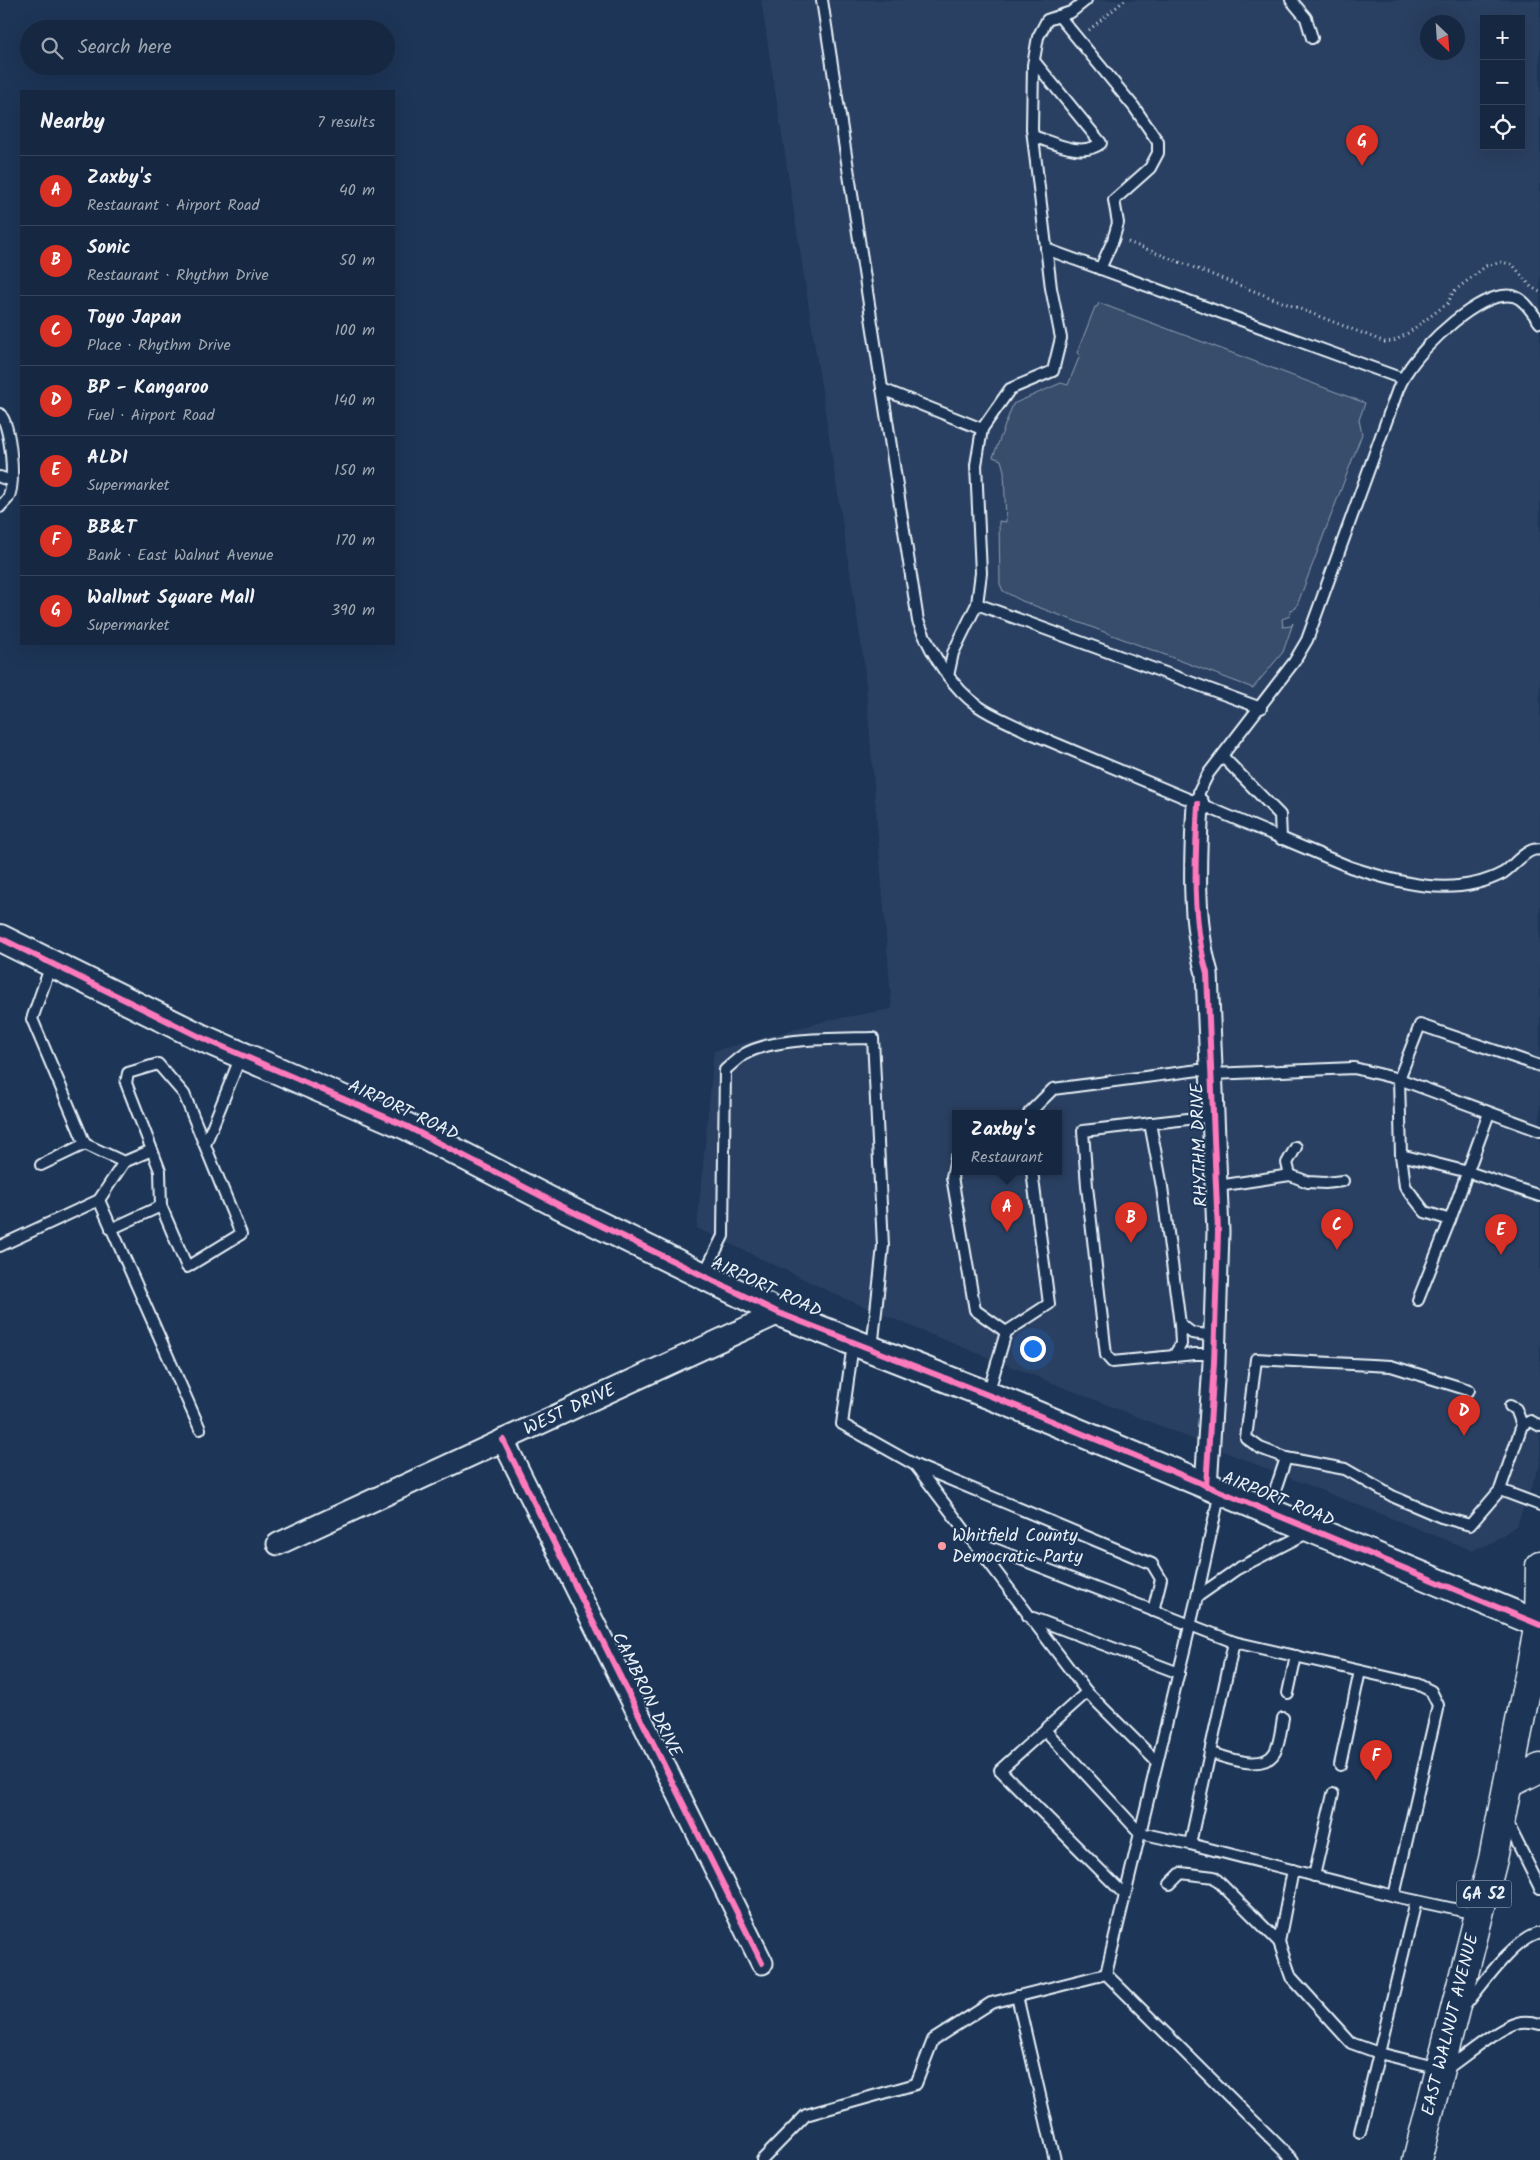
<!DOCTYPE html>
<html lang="en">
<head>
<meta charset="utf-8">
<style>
	:root { --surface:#162841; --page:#23344c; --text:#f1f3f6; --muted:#9ea6b1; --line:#35445a; --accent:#d93025 }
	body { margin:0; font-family:Kalam,sans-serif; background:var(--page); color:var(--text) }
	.controls { position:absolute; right:15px; top:15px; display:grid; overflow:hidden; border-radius:0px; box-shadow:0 5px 20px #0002 }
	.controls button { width:45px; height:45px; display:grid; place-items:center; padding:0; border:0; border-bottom:1px solid var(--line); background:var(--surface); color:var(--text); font:25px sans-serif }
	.compass { position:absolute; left:1420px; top:15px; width:45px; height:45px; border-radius:50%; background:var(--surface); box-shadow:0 5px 20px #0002; rotate:155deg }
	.you { position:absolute; left:1032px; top:1348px; width:18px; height:18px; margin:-12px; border:4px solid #fff; border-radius:50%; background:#1a73e8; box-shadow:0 0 0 8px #1a73e833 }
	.badge { display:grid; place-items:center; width:32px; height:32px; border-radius:50%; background:var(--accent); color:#fff; font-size:16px; font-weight:700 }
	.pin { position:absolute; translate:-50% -41px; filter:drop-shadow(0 1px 2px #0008) }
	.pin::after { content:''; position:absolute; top:26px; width:18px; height:15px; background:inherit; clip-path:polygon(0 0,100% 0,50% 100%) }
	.popup { position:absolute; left:952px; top:1110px; width:110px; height:65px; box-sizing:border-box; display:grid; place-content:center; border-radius:0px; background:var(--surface); filter:drop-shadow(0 1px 4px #0005); font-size:16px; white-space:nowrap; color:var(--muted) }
	.popup b { font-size:19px; color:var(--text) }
	.popup::after { content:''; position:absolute; left:50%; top:100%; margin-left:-10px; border:10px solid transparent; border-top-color:var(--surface) }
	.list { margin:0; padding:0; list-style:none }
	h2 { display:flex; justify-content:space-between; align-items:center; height:65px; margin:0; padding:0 20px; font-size:21px }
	h2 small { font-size:16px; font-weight:400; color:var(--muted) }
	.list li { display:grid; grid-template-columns:32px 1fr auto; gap:15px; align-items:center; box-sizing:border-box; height:70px; padding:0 20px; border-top:1px solid var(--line) }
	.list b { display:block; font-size:19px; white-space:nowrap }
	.list p { margin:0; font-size:16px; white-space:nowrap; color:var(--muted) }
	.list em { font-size:16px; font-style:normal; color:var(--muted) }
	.icon { flex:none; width:28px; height:28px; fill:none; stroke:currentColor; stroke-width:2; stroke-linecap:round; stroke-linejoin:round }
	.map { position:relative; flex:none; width:1540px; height:2160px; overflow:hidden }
	.search { position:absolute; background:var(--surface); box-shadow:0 5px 20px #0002; left:20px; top:20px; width:375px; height:55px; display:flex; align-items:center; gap:12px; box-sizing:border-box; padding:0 18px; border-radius:28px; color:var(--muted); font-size:19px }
	.panel { position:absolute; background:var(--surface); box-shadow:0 5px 20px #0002; left:20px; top:90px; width:375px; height:555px; border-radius:0px }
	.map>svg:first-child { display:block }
	.built { fill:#2a4162; fill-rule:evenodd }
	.green { fill:#374d6c; stroke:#909fb2 }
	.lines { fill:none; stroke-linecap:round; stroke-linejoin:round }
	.service-casing { stroke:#e8f1f8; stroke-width:14 }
	.minor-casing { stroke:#e8f1f8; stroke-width:25 }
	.tertiary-casing { stroke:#e8f1f8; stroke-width:30 }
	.primary-casing { stroke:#e8f1f8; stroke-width:31 }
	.path { stroke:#e8f1f8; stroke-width:3; stroke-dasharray:1 4; stroke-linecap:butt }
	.service { stroke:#1d3557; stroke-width:10 }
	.minor { stroke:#1d3557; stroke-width:21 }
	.tertiary { stroke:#1d3557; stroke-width:26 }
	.primary { stroke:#1d3557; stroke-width:28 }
	.cycleway-casing { stroke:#1d3557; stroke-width:9 }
	.cycleway { stroke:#fd7abc; stroke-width:6 }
	.poi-dot { fill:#ff9aa2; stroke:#1d3557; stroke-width:2 }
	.labels { text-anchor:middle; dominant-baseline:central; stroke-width:4; stroke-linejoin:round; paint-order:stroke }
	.shield { fill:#1d3557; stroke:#abb9c8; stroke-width:1 }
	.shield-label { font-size:16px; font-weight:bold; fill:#e8f1f8 }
	.street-label { font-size:18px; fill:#e8f1f8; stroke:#1d3557 }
	.poi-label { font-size:18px; fill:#e8f1f8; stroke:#1d3557; text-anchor:start }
</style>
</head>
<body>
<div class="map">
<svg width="1540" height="2160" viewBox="0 0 1540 2160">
	<rect width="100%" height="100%" fill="#1d3557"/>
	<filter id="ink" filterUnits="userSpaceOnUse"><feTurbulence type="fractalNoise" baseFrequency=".02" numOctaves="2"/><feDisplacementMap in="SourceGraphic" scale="10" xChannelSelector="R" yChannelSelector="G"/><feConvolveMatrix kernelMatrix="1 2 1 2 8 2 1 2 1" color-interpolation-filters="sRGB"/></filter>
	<g filter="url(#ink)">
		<path class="built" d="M761,0H1540V1464L1517,1525L1490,1544L1471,1550L932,1335L837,1295L697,1228L714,1051L829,1020L892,1009L864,662ZM1484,19H1521V146H1484ZM1428,22H1458V52H1428ZM956,1113H1058V1171H956Z"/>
		<polygon class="green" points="1099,303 1365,403 1359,420 1362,434 1296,608 1291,610 1290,616 1282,619 1283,627 1291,626 1293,623 1283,652 1253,688 1022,601 1003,591 1000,584 999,521 1006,522 1004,471 1001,460 993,457 1013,404 1061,383 1068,385 1080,355 1077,353 1095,307 1097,307"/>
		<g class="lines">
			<g class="service-casing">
				<g id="service">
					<path d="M822,0L918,621C931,653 949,685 978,706C992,716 1011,723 1026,731L1350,867C1399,883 1454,899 1503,873C1511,868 1524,852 1533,850C1535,849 1538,850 1540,849"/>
					<polyline points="1291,0 1306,18 1312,38"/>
					<polyline points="1059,16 1134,107 1158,142 1158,153 1150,168 1114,200 1118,223 1113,240 1100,269"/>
					<path d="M1033,136C1054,143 1082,158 1101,143L1034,61"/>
					<polyline points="1046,249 1403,379"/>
					<polyline points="882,389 982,429"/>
					<path d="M0,414C11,426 16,484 8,498C6,501 2,504 0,507"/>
					<polyline points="0,477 11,481"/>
					<polyline points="977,604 1261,708"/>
					<polyline points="948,676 953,653 977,604 981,573 976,465 982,429 1010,389 1053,371 1061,338 1051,288 1032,129 1033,65 1038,37 1047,20 1071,12 1086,0"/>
					<polyline points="1223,757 1280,815 1281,839"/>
					<path d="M1198,804L1199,792L1208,774L1294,662L1307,640L1398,389C1401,384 1403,377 1407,372C1423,346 1480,290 1513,296C1525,299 1533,314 1540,323"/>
					<polyline points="1540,1066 1420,1025 1399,1079 1401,1155 1468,1172 1540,1196"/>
					<polyline points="1029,1113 1053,1089 1199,1070 1212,1074 1354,1068 1399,1079 1540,1131"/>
					<polyline points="1214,1116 1083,1131 1087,1186 1106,1355 1112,1362 1195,1354 1215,1354"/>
					<polyline points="1150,1123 1162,1187 1180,1324 1192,1333 1215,1336"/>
					<polyline points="205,1145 241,1056"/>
					<polyline points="1401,1155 1405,1186 1425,1212 1450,1220 1489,1113"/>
					<polyline points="956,1158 952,1177 975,1310 1006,1332"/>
					<polyline points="124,1162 152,1150 126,1083 128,1073 158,1064 184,1094 241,1234 187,1267 161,1206 160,1171 152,1150"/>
					<polyline points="41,1165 85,1144 32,1019 51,965"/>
					<polyline points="1290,1175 1287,1163 1296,1147"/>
					<polyline points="1218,1186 1290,1175 1308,1182 1325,1183 1343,1181"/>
					<polyline points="99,1200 200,1429"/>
					<polyline points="111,1229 161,1206"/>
					<polyline points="0,1246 99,1200 124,1162 85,1144"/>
					<path d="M704,1274L723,1236L725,1070C731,1065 737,1059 743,1055C771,1037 839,1039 873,1038L883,1246L872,1349"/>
					<polyline points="1418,1300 1450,1220"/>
					<polyline points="853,1344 842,1424 915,1465 1152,1564 1161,1579 1153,1611"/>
					<polyline points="1174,1356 1181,1344 1180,1324"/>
					<polyline points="1469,1390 1391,1366 1256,1359 1246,1438 1260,1448 1286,1458 1345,1469 1394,1497 1441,1517 1470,1525 1500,1490"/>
					<polyline points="988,1394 1006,1332 1049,1304 1032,1171"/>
					<polyline points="1510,1406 1516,1409 1522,1425"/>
					<polyline points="1540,1426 1531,1421 1522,1425 1500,1490 1540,1505"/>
					<polyline points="916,1466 1087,1692 1157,1762"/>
					<polyline points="1268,1512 1286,1458"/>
					<polyline points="974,1541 1234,1642"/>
					<polyline points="1197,1597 1237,1569 1309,1532"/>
					<polyline points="1028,1616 1179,1673"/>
					<polyline points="1087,1692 1000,1770 1125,1895"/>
					<polyline points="1288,1693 1296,1656"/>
					<polyline points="1045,1730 1140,1833 1190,1844 1394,1896"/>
					<path d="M1210,1753C1227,1757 1263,1773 1275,1752C1280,1743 1281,1728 1283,1718"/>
					<polyline points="1340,1765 1360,1671"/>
					<polyline points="1506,1820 1540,1888"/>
					<polyline points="1190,1844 1234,1642 1417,1684 1431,1691 1438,1705 1394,1896 1477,1914"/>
					<polyline points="1314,1876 1333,1794"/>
					<polyline points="1170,1884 1181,1873 1214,1877 1279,1942 1291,1977 1351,2043 1379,2053 1416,1901"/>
					<polyline points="1279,1942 1293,1870"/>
					<polyline points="1106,1974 1197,1597 1220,1492"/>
					<polyline points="1106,1974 1293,2160"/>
					<polyline points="1017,1996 1055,2160"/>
					<path d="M1464,2007C1482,1986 1512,1939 1540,1933"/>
					<path d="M1445,2070C1463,2058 1498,2028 1517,2023C1524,2021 1533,2022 1540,2024"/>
					<polyline points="1360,2132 1379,2053 1439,2068"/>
					<polyline points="762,2160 806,2115 916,2084 933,2040 991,2003 1106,1974"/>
				</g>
			</g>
			<g class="minor-casing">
				<g id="minor">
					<path d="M1198,804C1195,857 1192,922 1207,973L1218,1232L1214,1363L1206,1486"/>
					<polyline points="503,1440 762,1963"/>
					<polyline points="278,1544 779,1313"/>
				</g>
			</g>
			<g class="tertiary-casing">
				<polyline id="tertiary" points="0,938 200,1037 406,1126 557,1204 779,1313 1016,1406 1539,1624"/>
			</g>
			<g class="primary-casing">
				<g id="primary">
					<polyline points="1508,1784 1540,1768"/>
					<polyline points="1417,2160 1493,1859 1539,1624 1540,1566"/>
				</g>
			</g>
			<g class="path">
				<polyline points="1089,30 1125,0"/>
				<polyline points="1128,242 1385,342 1394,341 1408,333 1448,303 1453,292 1486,266 1502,262 1513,265 1531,287 1540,292"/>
			</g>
			<use href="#service" class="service"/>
			<use href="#minor" class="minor"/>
			<use href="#tertiary" class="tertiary"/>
			<use href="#primary" class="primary"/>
			<g class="cycleway-casing">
				<g id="cycleway">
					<path d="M1198,804C1195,857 1192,922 1207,973L1218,1232L1214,1363L1206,1486"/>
					<polyline points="0,938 200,1037 406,1126 557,1204 779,1313 1016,1406 1540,1625"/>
					<polyline points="503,1440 762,1963"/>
				</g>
			</g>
			<use href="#cycleway" class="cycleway"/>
		</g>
	</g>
	<circle class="poi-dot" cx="942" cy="1546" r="5"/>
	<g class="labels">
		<rect class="shield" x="1456.5" y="1880.5" width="55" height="27" rx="4"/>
		<g class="shield-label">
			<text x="1484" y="1894">GA 52</text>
		</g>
		<g class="street-label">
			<text transform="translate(403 1111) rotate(25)">AIRPORT ROAD</text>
			<text transform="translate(1200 1145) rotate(-92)">RHYTHM DRIVE</text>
			<text transform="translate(766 1288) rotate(25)">AIRPORT ROAD</text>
			<text transform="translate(570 1410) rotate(-25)">WEST DRIVE</text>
			<text transform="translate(1278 1500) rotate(22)">AIRPORT ROAD</text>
			<text transform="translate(646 1695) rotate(64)">CAMBRON DRIVE</text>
			<text transform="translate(1451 2025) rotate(-76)">EAST WALNUT AVENUE</text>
		</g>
		<g class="poi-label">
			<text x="952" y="1536">Whitfield County<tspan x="952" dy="21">Democratic Party</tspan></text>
		</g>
	</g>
</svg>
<div class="controls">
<button>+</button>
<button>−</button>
<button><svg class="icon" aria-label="locate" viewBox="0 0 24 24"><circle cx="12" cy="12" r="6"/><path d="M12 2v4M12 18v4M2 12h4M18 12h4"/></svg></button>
</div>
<svg class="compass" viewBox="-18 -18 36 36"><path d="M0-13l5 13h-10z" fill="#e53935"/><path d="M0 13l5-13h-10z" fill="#9ea6b1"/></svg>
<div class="you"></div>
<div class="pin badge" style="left:1007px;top:1232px">A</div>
<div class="popup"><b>Zaxby's</b>Restaurant</div>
<div class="pin badge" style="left:1131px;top:1243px">B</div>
<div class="pin badge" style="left:1337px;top:1250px">C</div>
<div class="pin badge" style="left:1464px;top:1436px">D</div>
<div class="pin badge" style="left:1501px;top:1255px">E</div>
<div class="pin badge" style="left:1376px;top:1781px">F</div>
<div class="pin badge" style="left:1362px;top:166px">G</div>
<div class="search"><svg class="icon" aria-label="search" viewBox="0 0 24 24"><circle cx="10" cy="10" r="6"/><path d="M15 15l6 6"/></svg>Search here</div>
<section class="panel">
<h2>Nearby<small>7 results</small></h2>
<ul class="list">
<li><span class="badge">A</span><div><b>Zaxby's</b><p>Restaurant · Airport Road</p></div><em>40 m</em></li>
<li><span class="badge">B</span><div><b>Sonic</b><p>Restaurant · Rhythm Drive</p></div><em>50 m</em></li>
<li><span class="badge">C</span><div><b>Toyo Japan</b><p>Place · Rhythm Drive</p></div><em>100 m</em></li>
<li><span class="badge">D</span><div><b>BP - Kangaroo</b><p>Fuel · Airport Road</p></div><em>140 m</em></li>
<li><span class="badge">E</span><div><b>ALDI</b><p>Supermarket</p></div><em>150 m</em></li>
<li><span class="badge">F</span><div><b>BB&amp;T</b><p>Bank · East Walnut Avenue</p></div><em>170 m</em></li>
<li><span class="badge">G</span><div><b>Wallnut Square Mall</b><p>Supermarket</p></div><em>390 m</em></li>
</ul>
</section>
</div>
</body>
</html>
